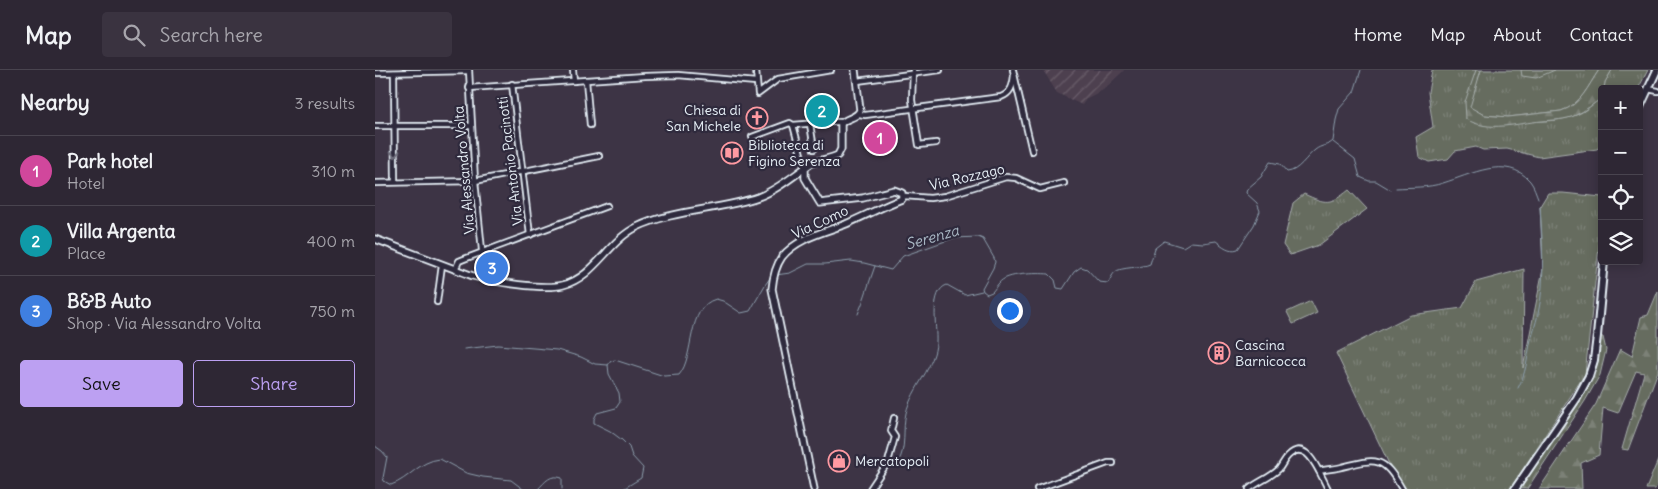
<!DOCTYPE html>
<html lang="en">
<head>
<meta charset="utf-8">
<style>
	:root { --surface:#2e2734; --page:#3a3340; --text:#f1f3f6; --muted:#a7a5ac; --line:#49444f; --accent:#bca0f2 }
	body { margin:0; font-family:Delius,sans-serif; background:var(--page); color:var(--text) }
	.controls { position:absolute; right:15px; top:15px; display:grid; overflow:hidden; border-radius:5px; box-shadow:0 2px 12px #0003 }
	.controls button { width:45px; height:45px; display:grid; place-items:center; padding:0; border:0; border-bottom:1px solid var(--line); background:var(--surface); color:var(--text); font:25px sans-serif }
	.you { position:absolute; left:634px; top:240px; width:18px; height:18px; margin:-12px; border:4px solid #fff; border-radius:50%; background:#1a73e8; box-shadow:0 0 0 8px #1a73e833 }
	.badge { display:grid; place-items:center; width:32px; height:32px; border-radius:50%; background:var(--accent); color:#fff; font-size:16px; font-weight:700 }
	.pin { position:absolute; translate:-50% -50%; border:2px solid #fff; box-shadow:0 1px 5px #0006 }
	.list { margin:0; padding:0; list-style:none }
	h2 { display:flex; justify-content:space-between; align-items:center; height:65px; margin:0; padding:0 20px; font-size:21px }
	h2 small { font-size:16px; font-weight:400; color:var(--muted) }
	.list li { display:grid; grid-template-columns:32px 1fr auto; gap:15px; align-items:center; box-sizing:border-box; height:70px; padding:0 20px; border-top:1px solid var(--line) }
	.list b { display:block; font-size:19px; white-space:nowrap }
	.list p { margin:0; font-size:16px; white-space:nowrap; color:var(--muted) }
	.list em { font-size:16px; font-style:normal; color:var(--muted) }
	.actions { display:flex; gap:10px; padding:15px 20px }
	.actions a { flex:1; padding:11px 0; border:1px solid var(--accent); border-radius:5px; text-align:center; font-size:18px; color:var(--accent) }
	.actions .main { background:var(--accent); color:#111 }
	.icon { flex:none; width:28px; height:28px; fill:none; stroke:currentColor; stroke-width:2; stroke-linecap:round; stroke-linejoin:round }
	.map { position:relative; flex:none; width:1283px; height:419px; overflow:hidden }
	header { display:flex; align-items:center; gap:30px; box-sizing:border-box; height:70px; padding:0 25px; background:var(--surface); border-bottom:1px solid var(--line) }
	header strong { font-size:24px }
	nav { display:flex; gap:28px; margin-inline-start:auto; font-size:18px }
	.search { width:350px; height:45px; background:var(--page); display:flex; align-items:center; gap:12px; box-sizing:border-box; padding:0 18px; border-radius:5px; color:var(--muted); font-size:19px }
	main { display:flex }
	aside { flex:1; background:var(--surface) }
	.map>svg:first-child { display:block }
	.industrial { fill:url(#industrial-furrows) }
	.grass { fill:url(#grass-tufts); stroke:#a7aeac }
	.forest { fill:url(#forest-firs); stroke:#a7aeac }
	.pitch { fill:#666c5f; stroke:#a7aeac }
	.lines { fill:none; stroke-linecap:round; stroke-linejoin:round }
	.stream { stroke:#8d9fad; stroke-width:1 }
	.minor-casing { stroke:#e8f1f8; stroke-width:8 }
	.tertiary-casing { stroke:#e8f1f8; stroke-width:9 }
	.secondary-casing { stroke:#e8f1f8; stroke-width:10 }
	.minor { stroke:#2f2a3d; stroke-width:4.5 }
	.tertiary { stroke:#2f2a3d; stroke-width:5.5 }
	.secondary { stroke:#2f2a3d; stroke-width:6 }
	.oneway { stroke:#70707e }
	.labels { text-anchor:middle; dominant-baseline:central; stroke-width:4.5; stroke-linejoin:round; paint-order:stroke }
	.poi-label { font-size:14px; fill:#e8f1f8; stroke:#2f2a3d; text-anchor:start }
	.street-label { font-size:14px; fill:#e8f1f8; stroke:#2f2a3d }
	.water-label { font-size:15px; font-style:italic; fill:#abbac6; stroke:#2f2a3d }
</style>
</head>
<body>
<header>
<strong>Map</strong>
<div class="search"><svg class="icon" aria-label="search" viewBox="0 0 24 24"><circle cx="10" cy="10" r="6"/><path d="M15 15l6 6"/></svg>Search here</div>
<nav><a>Home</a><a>Map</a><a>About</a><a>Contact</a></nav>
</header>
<main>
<aside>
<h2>Nearby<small>3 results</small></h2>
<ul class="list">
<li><span class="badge" style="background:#d1479c">1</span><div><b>Park hotel</b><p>Hotel</p></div><em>310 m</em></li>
<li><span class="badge" style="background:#0f9aa8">2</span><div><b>Villa Argenta</b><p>Place</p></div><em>400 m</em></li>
<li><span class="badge" style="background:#3f7fe0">3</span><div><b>B&amp;B Auto</b><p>Shop · Via Alessandro Volta</p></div><em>750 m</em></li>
</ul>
<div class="actions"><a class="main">Save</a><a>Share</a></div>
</aside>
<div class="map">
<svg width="1283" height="419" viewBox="0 0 1283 419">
	<defs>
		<pattern id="industrial-furrows" width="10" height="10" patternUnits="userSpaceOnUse" patternTransform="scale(1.25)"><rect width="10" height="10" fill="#4e404f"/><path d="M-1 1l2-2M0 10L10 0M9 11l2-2" fill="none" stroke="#685c69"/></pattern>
		<pattern id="grass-tufts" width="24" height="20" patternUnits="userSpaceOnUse" patternTransform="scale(1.25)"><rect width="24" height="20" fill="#666c5f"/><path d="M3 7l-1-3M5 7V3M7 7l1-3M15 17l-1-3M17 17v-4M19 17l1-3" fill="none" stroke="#7c8177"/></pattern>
		<pattern id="forest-firs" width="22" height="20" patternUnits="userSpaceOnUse" patternTransform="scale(1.25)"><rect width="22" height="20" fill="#666c5f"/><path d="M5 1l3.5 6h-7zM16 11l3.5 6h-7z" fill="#7c8177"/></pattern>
	</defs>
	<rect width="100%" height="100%" fill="#3d3445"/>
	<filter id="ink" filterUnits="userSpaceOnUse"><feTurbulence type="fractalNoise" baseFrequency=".02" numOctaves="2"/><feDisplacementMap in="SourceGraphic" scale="10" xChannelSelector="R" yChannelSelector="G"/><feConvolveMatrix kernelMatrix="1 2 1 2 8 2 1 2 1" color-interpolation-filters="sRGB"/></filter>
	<g filter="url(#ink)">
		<polygon class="industrial" points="668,0 749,0 728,20 712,28 707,35 682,23"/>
		<g class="grass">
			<path d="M1057,0H1101L1097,15L1091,49C1118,50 1177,56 1201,45C1210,42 1219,33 1227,28V74L1222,79L1164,87L1132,79L1108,80L1101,77L1080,81L1073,89L1054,92L1044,87L1041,67L1058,57L1053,22Z"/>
			<path d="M1106,0H1224C1213,16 1206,35 1186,41L1133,47L1109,45L1094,37Z"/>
			<polygon points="1237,0 1273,0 1263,19 1229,19 1230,12"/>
			<path d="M974,120L992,139L944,175L915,185L908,175L918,133L929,124C951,134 955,135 974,120Z"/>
			<polygon points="1173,123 1188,123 1227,127 1227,149 1210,304 1135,419 1026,419 961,283 1036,245 1087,238 1101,212 1149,199 1148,298 1168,199 1165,136"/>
		</g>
		<g class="forest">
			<path d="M1101,0H1106L1095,37L1109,45L1133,47L1186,41C1206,35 1213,16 1224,0H1237L1230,12L1229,19H1227V28C1219,33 1210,41 1201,45C1191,50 1178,50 1167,51C1142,53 1114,63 1091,49L1090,32Z"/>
			<polygon points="1146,0 1180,0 1161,8 1147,6"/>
			<polygon points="1283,221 1283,301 1253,380 1247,379 1269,303 1261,301 1243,343 1228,338 1224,385 1206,393 1207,419 1164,419 1221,334 1245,279 1257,286 1266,247 1273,245"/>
			<polygon points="1222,266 1228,267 1231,280 1225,305 1210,331 1152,419 1140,419 1214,306"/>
			<polygon points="1283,390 1283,413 1280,419 1271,419"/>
		</g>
		<polygon class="pitch" points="936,231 942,243 918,254 912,242"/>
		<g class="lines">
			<g class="stream">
				<polyline points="958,72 980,89 985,107 994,111 1001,111 1016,120"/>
				<path d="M1021,118C1037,117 1053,118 1068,113C1095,105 1132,84 1155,111C1159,116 1161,123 1163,128"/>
				<path d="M401,205L415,203L433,194H450L476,191L489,193L516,200L528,186L579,168L603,167L608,169L619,188L620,192L618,198L607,218L608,221L612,224L617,222C620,219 621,216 624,213C631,203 662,203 674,204L680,210L682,218L688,219L699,202L706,197L712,199L724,212L733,213C735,210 737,205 740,202C745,197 767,198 775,194L780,178L789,171L808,177L816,172L828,173L841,171C848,176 854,182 863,179L879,155L885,141L882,133L871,123L872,119L886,107L895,92L905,94L912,102C924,101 931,87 940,80C946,75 953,76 958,71L961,50L964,39L979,22L986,0"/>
				<path d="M483,244C490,228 494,212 500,196"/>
				<polyline points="89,279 123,275 182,280 206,287 220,294 233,295"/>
				<path d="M1143,318C1151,303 1152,290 1155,274C1157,264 1161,254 1163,244C1171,208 1167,172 1165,136"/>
				<path d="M0,376L7,381L12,387L8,408L9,411L16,415C34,409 44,391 65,389L91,403L108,407L136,410L148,419"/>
				<path d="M523,392C532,379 527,359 531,343C537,318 561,295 561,272C562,257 554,221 572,215L590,225L607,221"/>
				<path d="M163,419C171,411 175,404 187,408V419"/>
				<path d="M248,419L266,408L268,398L257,386L254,377L247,370L235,361L219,353V349L222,343L241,338L245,332L244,323L234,304L233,295L236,291L240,290L289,306L304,305C320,287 311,237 341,229L348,231L366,243L375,241L390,215L395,208"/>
			</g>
			<g class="minor-casing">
				<g id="minor">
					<polyline points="94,0 100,111 110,210"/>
					<polyline points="198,0 199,11"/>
					<polyline points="381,0 383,24 403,9 456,0"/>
					<polyline points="538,0 537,30 544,75 561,73"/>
					<polyline points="638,0 657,81"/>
					<polyline points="0,3 94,1"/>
					<polyline points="19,3 20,112"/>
					<polyline points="211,10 215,55"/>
					<polyline points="482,11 565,0"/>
					<polyline points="137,14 155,165"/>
					<polyline points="94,18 270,6 303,5 381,12"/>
					<polyline points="1273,19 1283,21"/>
					<path d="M484,44L490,45L626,27C636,23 638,16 639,5"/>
					<polyline points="435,54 439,79"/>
					<polyline points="418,55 430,99"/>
					<polyline points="0,56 96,56"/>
					<polyline points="377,67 415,53 418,55 455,52 467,52"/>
					<polyline points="0,113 100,111 224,86"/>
					<polyline points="528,127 530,126 555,128 570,126 631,107 641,108 665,119 689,113"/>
					<polyline points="80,200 84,191 89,189 232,136"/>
					<polyline points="62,232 67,195"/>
					<polyline points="944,401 953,419"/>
					<polyline points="495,419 513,392 520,367 516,361 519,348"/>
					<polyline points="662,419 733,393 738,393"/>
					<path d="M874,419C883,412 896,407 904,399C907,395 909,390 913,386C928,371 938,390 944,401C952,399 960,399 967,397C1002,388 1008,386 1027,419"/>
				</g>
			</g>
			<g class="tertiary-casing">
				<g id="tertiary">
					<path d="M430,99V108L445,133L488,128L519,120L527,123V129C508,136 490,146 471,154C450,162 422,168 407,187C400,197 398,208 397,219L439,419"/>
					<path d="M0,169L98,206C119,212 168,220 188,215C220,207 233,171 262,157C298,140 345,140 383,127C402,120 418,106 434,95C442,89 454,90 463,85L466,79V54C471,47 482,49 485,40L480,0"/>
				</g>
			</g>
			<g class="secondary-casing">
				<g id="secondary">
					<polyline points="1264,39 1282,0"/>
					<polyline points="1140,419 1202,328 1214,306 1219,290 1222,266 1229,191"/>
				</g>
			</g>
			<use href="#minor" class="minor"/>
			<use href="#tertiary" class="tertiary"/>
			<use href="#secondary" class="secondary"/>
		</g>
		<defs><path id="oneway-chevron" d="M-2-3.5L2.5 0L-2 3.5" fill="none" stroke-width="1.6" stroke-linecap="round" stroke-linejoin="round" transform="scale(1.25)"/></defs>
		<use class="oneway" href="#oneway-chevron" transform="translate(20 84) rotate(89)"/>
	</g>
	<defs>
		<g id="church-ring" transform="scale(1.125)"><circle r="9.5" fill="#2f2a3d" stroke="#ff9aa2" stroke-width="1.5"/><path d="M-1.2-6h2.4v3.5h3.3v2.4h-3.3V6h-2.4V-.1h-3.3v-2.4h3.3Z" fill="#ff9aa2"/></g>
		<g id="library-ring" transform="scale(1.125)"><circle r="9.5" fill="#2f2a3d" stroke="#ff9aa2" stroke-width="1.5"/><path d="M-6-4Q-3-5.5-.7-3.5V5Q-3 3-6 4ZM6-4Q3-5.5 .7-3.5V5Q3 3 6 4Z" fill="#ff9aa2"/></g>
		<g id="building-ring" transform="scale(1.125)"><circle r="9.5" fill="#2f2a3d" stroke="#ff9aa2" stroke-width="1.5"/><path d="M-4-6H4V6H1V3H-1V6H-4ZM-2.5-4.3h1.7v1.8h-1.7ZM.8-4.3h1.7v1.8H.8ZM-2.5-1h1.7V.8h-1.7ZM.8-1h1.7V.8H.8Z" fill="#ff9aa2"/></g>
		<g id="shop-ring" transform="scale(1.125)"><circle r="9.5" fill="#2f2a3d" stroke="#ff9aa2" stroke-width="1.5"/><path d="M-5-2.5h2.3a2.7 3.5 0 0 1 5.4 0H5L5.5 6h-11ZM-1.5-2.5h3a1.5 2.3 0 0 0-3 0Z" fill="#ff9aa2"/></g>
	</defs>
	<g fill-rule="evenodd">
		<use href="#church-ring" x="382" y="48"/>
		<use href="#library-ring" x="357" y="83"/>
		<use href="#building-ring" x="844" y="283"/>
		<use href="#shop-ring" x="464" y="391"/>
	</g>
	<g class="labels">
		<g class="poi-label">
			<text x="366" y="40" text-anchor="end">Chiesa di<tspan x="366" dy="16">San Michele</tspan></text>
			<text x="373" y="75">Biblioteca di<tspan x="373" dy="16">Figino Serenza</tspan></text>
			<text x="860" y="275">Cascina<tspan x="860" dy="16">Barnicocca</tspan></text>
			<text x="480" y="391">Mercatopoli</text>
		</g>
		<g class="street-label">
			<text transform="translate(135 91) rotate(-97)">Via Antonio Pacinotti</text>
			<text transform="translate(89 100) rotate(-95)">Via Alessandro Volta</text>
			<text transform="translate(592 107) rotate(-13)">Via Rozzago</text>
			<text transform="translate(445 152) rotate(-25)">Via Como</text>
		</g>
		<g class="water-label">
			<text transform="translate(557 167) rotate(-16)">Serenza</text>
		</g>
	</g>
</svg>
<div class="controls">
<button>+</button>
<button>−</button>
<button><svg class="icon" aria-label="locate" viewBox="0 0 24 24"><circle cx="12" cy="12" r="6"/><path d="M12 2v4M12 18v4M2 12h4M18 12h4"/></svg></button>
<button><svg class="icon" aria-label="layers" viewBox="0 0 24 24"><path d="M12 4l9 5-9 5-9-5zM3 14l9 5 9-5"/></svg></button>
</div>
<div class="you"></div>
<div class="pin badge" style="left:505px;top:68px;background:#d1479c">1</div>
<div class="pin badge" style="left:447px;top:41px;background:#0f9aa8">2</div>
<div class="pin badge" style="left:117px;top:198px;background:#3f7fe0">3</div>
</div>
</main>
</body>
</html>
